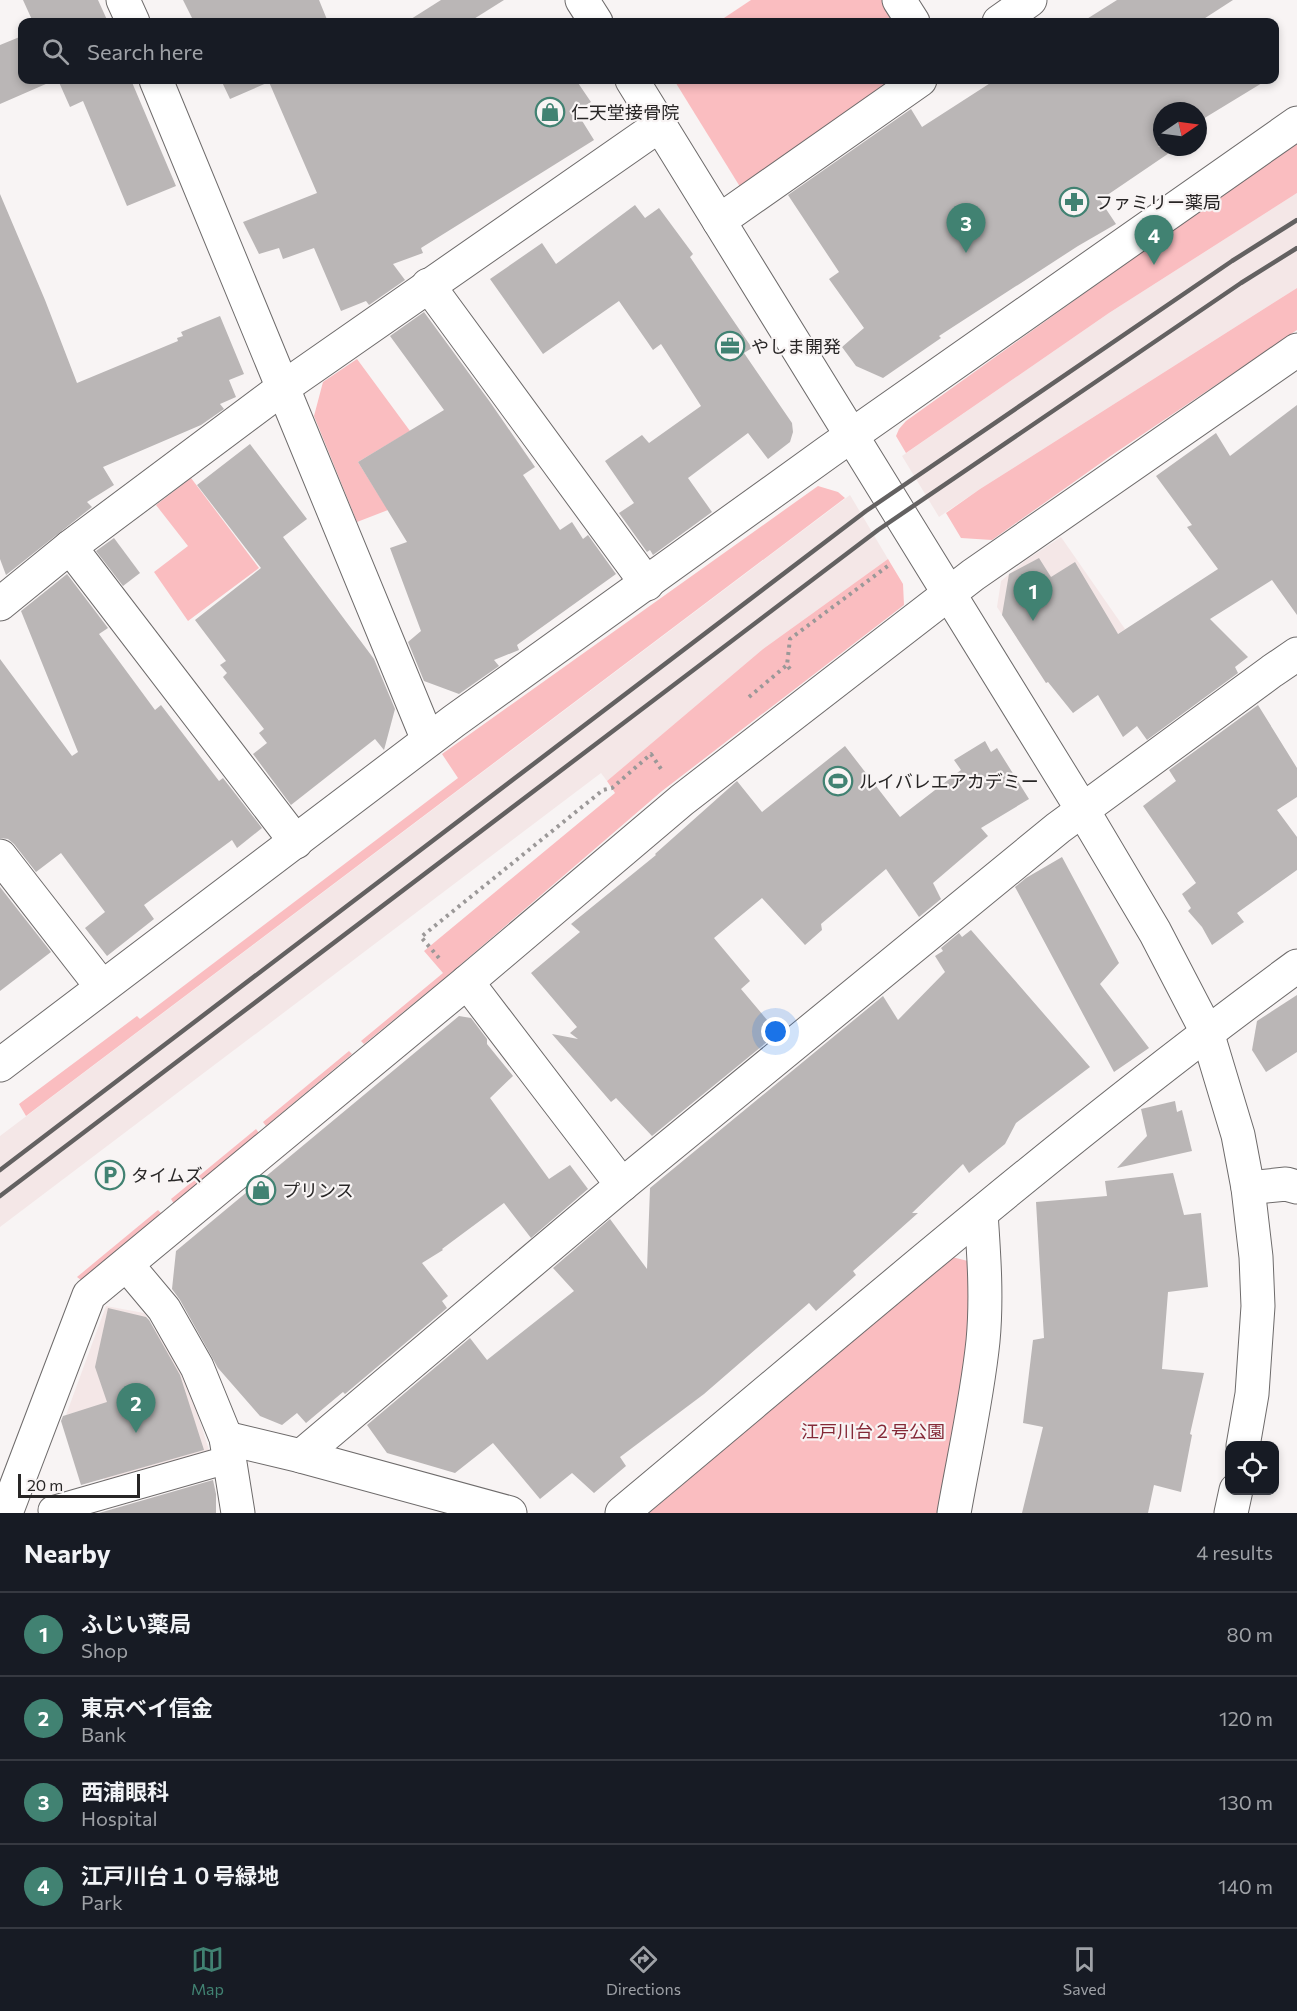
<!DOCTYPE html>
<html lang="en">
<head>
<meta charset="utf-8">
<style>
	:root { --surface:#171b24; --page:#20242c; --text:#f1f3f6; --muted:#9ea1a6; --line:#363941; --accent:#418272 }
	body { margin:0; font-family:Commissioner,"Noto Sans JP",sans-serif; background:var(--page); color:var(--text) }
	.controls { position:absolute; right:18px; bottom:18px; display:grid; overflow:hidden; border-radius:12px; box-shadow:0 3px 9px #0003 }
	.controls button { width:54px; height:54px; display:grid; place-items:center; padding:0; border:0; border-bottom:2px solid var(--line); background:var(--surface); color:var(--text); font:30px sans-serif }
	.compass { position:absolute; left:1153px; top:102px; width:54px; height:54px; border-radius:50%; background:var(--surface); box-shadow:0 3px 9px #0003; rotate:77deg }
	.scale { position:absolute; left:18px; bottom:15px; width:122px; box-sizing:border-box; padding-left:6px; border:3px solid #282626; border-top:0; font-size:16px; line-height:21px; white-space:nowrap; color:#282626; -webkit-text-stroke:4px #f8f4f4; paint-order:stroke }
	.you { position:absolute; left:776px; top:1032px; width:21px; height:21px; margin:-15px; border:4px solid #fff; border-radius:50%; background:#1a73e8; box-shadow:0 0 0 9px #1a73e833 }
	.badge { display:grid; place-items:center; width:39px; height:39px; border-radius:50%; background:var(--accent); color:#fff; font-size:20px; font-weight:700 }
	.pin { position:absolute; translate:-50% -50px; filter:drop-shadow(0 2px 3px #0008) }
	.pin::after { content:''; position:absolute; top:32px; width:21px; height:18px; background:inherit; clip-path:polygon(0 0,100% 0,50% 100%) }
	.list { margin:0; padding:0; list-style:none }
	h2 { display:flex; justify-content:space-between; align-items:center; height:78px; margin:0; padding:0 24px; font-size:26px }
	h2 small { font-size:20px; font-weight:400; color:var(--muted) }
	.list li { display:grid; grid-template-columns:39px 1fr auto; gap:18px; align-items:center; box-sizing:border-box; height:84px; padding:0 24px; border-top:2px solid var(--line) }
	.list b { display:block; font-size:22px; white-space:nowrap }
	.list p { margin:0; font-size:20px; white-space:nowrap; color:var(--muted) }
	.list em { font-size:20px; font-style:normal; color:var(--muted) }
	.icon { flex:none; width:33px; height:33px; fill:none; stroke:currentColor; stroke-width:2; stroke-linecap:round; stroke-linejoin:round }
	.map { position:relative; flex:none; width:1297px; height:1513px; overflow:hidden }
	.search { position:absolute; background:var(--surface); box-shadow:0 3px 9px #0003; left:18px; right:18px; top:18px; height:66px; display:flex; align-items:center; gap:15px; box-sizing:border-box; padding:0 21px; border-radius:12px; color:var(--muted); font-size:22px }
	.sheet { height:414px; background:var(--surface) }
	nav { display:flex; justify-content:space-around; align-items:center; box-sizing:border-box; height:84px; border-top:2px solid var(--line); background:var(--surface); font-size:16px; color:var(--muted) }
	nav a { display:grid; justify-items:center; gap:3px }
	nav .on { color:var(--accent) }
	.map>svg:first-child { display:block }
	.built { fill:#f4e7e7 }
	.green { fill:#fabdc0 }
	.building { fill:#bab6b6 }
	.lines { fill:none; stroke-linecap:round; stroke-linejoin:round }
	.pedestrian-casing { stroke:#6e6b6b; stroke-width:29 }
	.minor-casing { stroke:#6e6b6b; stroke-width:35 }
	.tertiary-casing { stroke:#6e6b6b; stroke-width:35 }
	.path { stroke:#9b9898; stroke-width:4; stroke-dasharray:3 4.5; stroke-linecap:butt }
	.pedestrian { stroke:#fff; stroke-width:27 }
	.minor { stroke:#fff; stroke-width:33 }
	.tertiary { stroke:#fff; stroke-width:33 }
	.rail { stroke:#636161; stroke-width:4.5 }
	.labels { text-anchor:middle; dominant-baseline:central; stroke-width:4.5; stroke-linejoin:round; paint-order:stroke }
	.poi-label { font-size:18px; fill:#282626; stroke:#f8f4f4; text-anchor:start }
	.park-label { font-size:18px; fill:#842937; stroke:#f8f4f4 }
</style>
</head>
<body>
<div class="map">
<svg width="1297" height="1513" viewBox="0 0 1297 1513">
	<rect width="100%" height="100%" fill="#f8f4f4"/>
	<g class="built">
		<polygon points="1297,193 1297,288 980,489 939,517 902,456 1109,313"/>
		<polygon points="850,495 888,559 763,649 607,781 601,773 0,1227 0,1136"/>
		<polygon points="1061,537 1125,629 1046,683 997,607 1001,581 1026,560"/>
		<polygon points="106,1306 144,1313 175,1360 193,1400 210,1453 105,1482 83,1410 66,1415"/>
	</g>
	<g class="green">
		<polygon points="751,0 887,0 901,22 718,22"/>
		<polygon points="674,80 896,80 742,190"/>
		<polygon points="1297,141 1297,193 1109,313 906,453 896,436 899,429 906,421"/>
		<polygon points="1297,288 1297,330 1112,455 992,540 961,538 946,513 980,489"/>
		<polygon points="357,359 410,431 358,462 388,510 357,522 314,416 323,382"/>
		<polygon points="191,478 259,568 188,621 154,572 188,546 156,505"/>
		<polygon points="818,486 838,492 845,498 26,1116 19,1104 137,1016 140,1019 458,778 442,754"/>
		<polygon points="888,559 903,584 904,605 662,791 446,977 364,1044 361,1041 443,973 424,951 615,793 607,781 763,649"/>
		<polygon points="349,1051 352,1054 266,1126 263,1122"/>
		<polygon points="256,1129 259,1133 174,1204 171,1199"/>
		<polygon points="158,1210 161,1213 81,1280 77,1277"/>
		<polygon points="952,1257 972,1262 970,1338 941,1513 649,1513"/>
	</g>
	<g class="building">
		<polygon points="23,0 98,0 108,22 33,22"/>
		<polygon points="183,0 319,0 328,22 194,22"/>
		<polygon points="441,0 504,0 469,22 413,22 411,19"/>
		<polygon points="1117,0 1233,0 1199,22 1082,22"/>
		<polygon points="22,36 22,80 55,80 0,104 0,45"/>
		<polygon points="58,80 131,80 176,186 127,206 83,101 70,107"/>
		<polygon points="221,80 576,80 591,102 576,111 594,140 421,248 423,253 393,264 405,280 369,305 366,301 341,311 314,248 283,259 279,248 259,254 243,222 317,193 269,82 230,99"/>
		<polygon points="995,80 1267,80 1198,122 1198,111 1162,111 1162,144 1158,147 1178,147 1100,200 1116,224 1078,246 939,336 941,338 883,378 856,366 842,347 864,328 829,279 839,272 788,195 911,109 922,127"/>
		<polygon points="0,194 45,300 77,383 178,341 177,338 183,336 181,332 220,316 244,374 229,380 236,397 220,404 224,409 201,425 103,467 114,485 87,502 92,507 6,575 0,559"/>
		<polygon points="635,205 645,218 659,208 693,254 690,257 752,348 744,353 792,423 793,432 790,442 768,459 748,433 688,478 712,512 653,555 650,550 647,552 619,513 634,503 605,461 642,435 649,443 701,406 661,344 653,350 619,301 543,354 490,279 542,243 556,264"/>
		<polygon points="424,312 490,402 535,467 523,475 560,530 572,522 583,539 588,535 616,574 517,645 519,650 494,660 499,666 459,694 424,681 408,642 421,631 390,548 407,542 358,462 444,410 390,336"/>
		<polygon points="1297,405 1297,615 1272,580 1210,619 1248,657 1235,667 1238,673 1147,740 1137,726 1123,737 1098,695 1073,713 1048,682 1046,683 1002,615 1009,574 1039,558 1051,577 1075,562 1118,634 1218,569 1187,527 1192,525 1156,476 1216,433 1230,456"/>
		<polygon points="250,444 307,519 283,537 374,659 395,709 384,750 375,739 291,805 253,754 267,743 259,733 264,729 223,677 227,673 220,665 226,661 195,620 261,568 197,485"/>
		<polygon points="114,538 140,573 123,586 96,551"/>
		<polygon points="67,574 108,628 99,634 155,710 161,705 219,781 223,778 262,828 237,848 232,840 144,905 154,919 107,956 85,928 105,912 61,853 36,872 14,844 8,839 0,838 0,659 72,756 78,752 21,611"/>
		<polygon points="1258,705 1297,768 1297,797 1277,810 1297,837 1297,870 1237,913 1244,922 1212,945 1202,927 1188,911 1191,908 1182,894 1196,883 1143,806 1176,781 1169,770"/>
		<polygon points="985,741 991,752 997,748 1029,799 981,828 988,836 933,883 941,899 919,917 886,869 821,924 822,930 805,945 762,898 714,938 750,981 741,989 778,1033 652,1136 616,1098 611,1102 552,1034 578,1039 570,1033 577,1027 531,973 580,932 571,924 656,855 655,854 737,781 762,812 845,746 900,817 961,770 954,760"/>
		<polygon points="1062,857 1119,963 1100,984 1149,1048 1114,1072 1015,887 1026,878"/>
		<polygon points="0,887 51,952 0,991"/>
		<polygon points="971,930 1090,1067 1016,1123 1005,1144 969,1173 963,1164 912,1213 918,1213 853,1271 856,1275 816,1311 809,1303 704,1394 620,1457 626,1466 594,1493 572,1473 540,1499 493,1443 455,1473 387,1453 367,1425 470,1338 487,1360 574,1291 553,1268 610,1219 647,1269 650,1188 883,996 898,1020 945,972 935,956 943,951 941,948 959,933 962,937"/>
		<polygon points="1297,995 1297,1052 1266,1072 1252,1050 1257,1021"/>
		<polygon points="459,1016 471,1018 487,1039 487,1044 513,1076 490,1098 549,1179 570,1165 588,1189 531,1238 504,1203 442,1249 443,1250 422,1263 448,1296 442,1301 447,1308 345,1394 343,1392 306,1423 297,1413 282,1425 260,1416 218,1368 180,1300 172,1289 176,1251"/>
		<polygon points="1175,1101 1177,1112 1182,1110 1192,1151 1117,1168 1147,1136 1141,1109"/>
		<polygon points="1173,1173 1184,1215 1201,1213 1208,1287 1168,1292 1162,1369 1204,1373 1190,1434 1192,1435 1181,1492 1154,1485 1148,1513 1022,1513 1043,1427 1023,1423 1033,1340 1044,1338 1036,1202 1107,1196 1105,1181"/>
		<polygon points="108,1308 146,1317 149,1320 180,1375 204,1450 81,1485 61,1421 63,1416 107,1402 95,1367"/>
		<polygon points="213,1480 216,1494 216,1513 99,1513"/>
	</g>
	<g class="lines">
		<g class="pedestrian-casing">
			<polyline id="pedestrian" points="52,1510 230,1459"/>
		</g>
		<g class="minor-casing">
			<g id="minor">
				<polyline points="123,0 133,22"/>
				<polyline points="899,0 913,22"/>
				<polyline points="999,22 1030,0"/>
				<polyline points="156,80 428,740"/>
				<polyline points="719,221 920,80"/>
				<polyline points="428,285 647,584"/>
				<polyline points="70,547 296,842"/>
				<polyline points="0,604 70,547 284,387 660,125"/>
				<polyline points="0,856 102,987"/>
				<polyline points="467,982 622,1185"/>
				<polyline points="0,1065 454,721 828,452 1297,123"/>
				<polyline points="1248,1188 1286,1184 1297,1187"/>
				<polyline points="127,1265 164,1309 197,1367 226,1438 238,1513"/>
				<polyline points="226,1438 301,1456 510,1513"/>
				<polyline points="301,1456 622,1185 1058,828 1272,671 1297,654"/>
				<polyline points="6,1513 89,1295 467,982 682,800 973,575 1297,350"/>
				<path d="M622,1513C844,1328 1063,1137 1297,966"/>
				<path d="M954,1513C964,1456 977,1399 983,1341C987,1299 984,1256 981,1213"/>
			</g>
		</g>
		<g class="tertiary-casing">
			<g id="tertiary">
				<polyline points="582,0 596,22"/>
				<polyline points="632,80 1082,809 1155,932 1207,1032 1238,1135 1248,1188 1256,1257 1258,1306 1252,1394 1243,1446"/>
				<polyline points="1231,1513 1236,1490"/>
			</g>
		</g>
		<g class="path">
			<polyline points="790,669 787,665 790,639 889,565"/>
			<polyline points="749,697 787,665"/>
			<polyline points="439,958 421,937 603,790 612,788 651,754 661,769"/>
		</g>
		<use href="#pedestrian" class="pedestrian"/>
		<use href="#minor" class="minor"/>
		<use href="#tertiary" class="tertiary"/>
		<g class="rail">
			<polyline points="0,1170 866,511 1232,261 1297,220"/>
			<polyline points="0,1196 878,530 1241,283 1297,248"/>
		</g>
	</g>
	<defs>
		<g id="shop-ring" transform="scale(1.5)"><circle r="9.5" fill="#f8f4f4" stroke="#418272" stroke-width="1.5"/><path d="M-5-2.5h2.3a2.7 3.5 0 0 1 5.4 0H5L5.5 6h-11ZM-1.5-2.5h3a1.5 2.3 0 0 0-3 0Z" fill="#418272"/></g>
		<g id="pharmacy-ring" transform="scale(1.5)"><circle r="9.5" fill="#f8f4f4" stroke="#418272" stroke-width="1.5"/><path d="M-2-6h4v4h4v4h-4v4h-4v-4h-4v-4h4Z" fill="#418272"/></g>
		<g id="office-ring" transform="scale(1.5)"><circle r="9.5" fill="#f8f4f4" stroke="#418272" stroke-width="1.5"/><path d="M-6-3h4V-5.5h4V-3h4V5H-6ZM-1-4.5V-3h2v-1.5ZM-6 0V1H6V0Z" fill="#418272"/></g>
		<g id="stadium-ring" transform="scale(1.5)"><circle r="9.5" fill="#f8f4f4" stroke="#418272" stroke-width="1.5"/><path d="M0-5a6.5 5 0 1 0 0 10a6.5 5 0 1 0 0-10ZM-3.5-1.8h7v3.6h-7Z" fill="#418272"/></g>
		<g id="parking-ring" transform="scale(1.5)"><circle r="9.5" fill="#f8f4f4" stroke="#418272" stroke-width="1.5"/><path d="M-3.5-5.5H1a3.5 3.5 0 0 1 0 7H-1V5.5H-3.5ZM-1-3.4V-.6H.8a1.4 1.4 0 0 0 0-2.8Z" fill="#418272"/></g>
	</defs>
	<g fill-rule="evenodd">
		<use href="#shop-ring" x="550" y="112"/>
		<use href="#pharmacy-ring" x="1074" y="202"/>
		<use href="#office-ring" x="730" y="346"/>
		<use href="#stadium-ring" x="838" y="781"/>
		<use href="#parking-ring" x="110" y="1175"/>
		<use href="#shop-ring" x="261" y="1190"/>
	</g>
	<g class="labels">
		<g class="poi-label">
			<text x="571" y="112">仁天堂接骨院</text>
			<text x="1095" y="202">ファミリー薬局</text>
			<text x="751" y="346">やしま開発</text>
			<text x="859" y="781">ルイバレエアカデミー</text>
			<text x="131" y="1175">タイムズ</text>
			<text x="282" y="1190">プリンス</text>
		</g>
		<g class="park-label">
			<text x="873" y="1431">江戸川台２号公園</text>
		</g>
	</g>
</svg>
<div class="controls">
<button><svg class="icon" aria-label="locate" viewBox="0 0 24 24"><circle cx="12" cy="12" r="6"/><path d="M12 2v4M12 18v4M2 12h4M18 12h4"/></svg></button>
</div>
<svg class="compass" viewBox="-18 -18 36 36"><path d="M0-13l5 13h-10z" fill="#e53935"/><path d="M0 13l5-13h-10z" fill="#9ea1a6"/></svg>
<div class="scale">20 m</div>
<div class="you"></div>
<div class="pin badge" style="left:1033px;top:621px">1</div>
<div class="pin badge" style="left:136px;top:1433px">2</div>
<div class="pin badge" style="left:966px;top:253px">3</div>
<div class="pin badge" style="left:1154px;top:265px">4</div>
<div class="search"><svg class="icon" aria-label="search" viewBox="0 0 24 24"><circle cx="10" cy="10" r="6"/><path d="M15 15l6 6"/></svg>Search here</div>
</div>
<section class="sheet">
<h2>Nearby<small>4 results</small></h2>
<ul class="list">
<li><span class="badge">1</span><div><b>ふじい薬局</b><p>Shop</p></div><em>80 m</em></li>
<li><span class="badge">2</span><div><b>東京ベイ信金</b><p>Bank</p></div><em>120 m</em></li>
<li><span class="badge">3</span><div><b>西浦眼科</b><p>Hospital</p></div><em>130 m</em></li>
<li><span class="badge">4</span><div><b>江戸川台１０号緑地</b><p>Park</p></div><em>140 m</em></li>
</ul>
</section>
<nav>
<a class="on"><svg class="icon" aria-label="map" viewBox="0 0 24 24"><path d="M3 6l6-2 6 2 6-2v14l-6 2-6-2-6 2zM9 4v14M15 6v14"/></svg>Map</a>
<a><svg class="icon" aria-label="directions" viewBox="0 0 24 24"><path d="M12 3l9 9-9 9-9-9zM9 14v-3h6M13 9l2 2-2 2"/></svg>Directions</a>
<a><svg class="icon" aria-label="saved" viewBox="0 0 24 24"><path d="M7 4h10v16l-5-4-5 4z"/></svg>Saved</a>
</nav>
</body>
</html>
